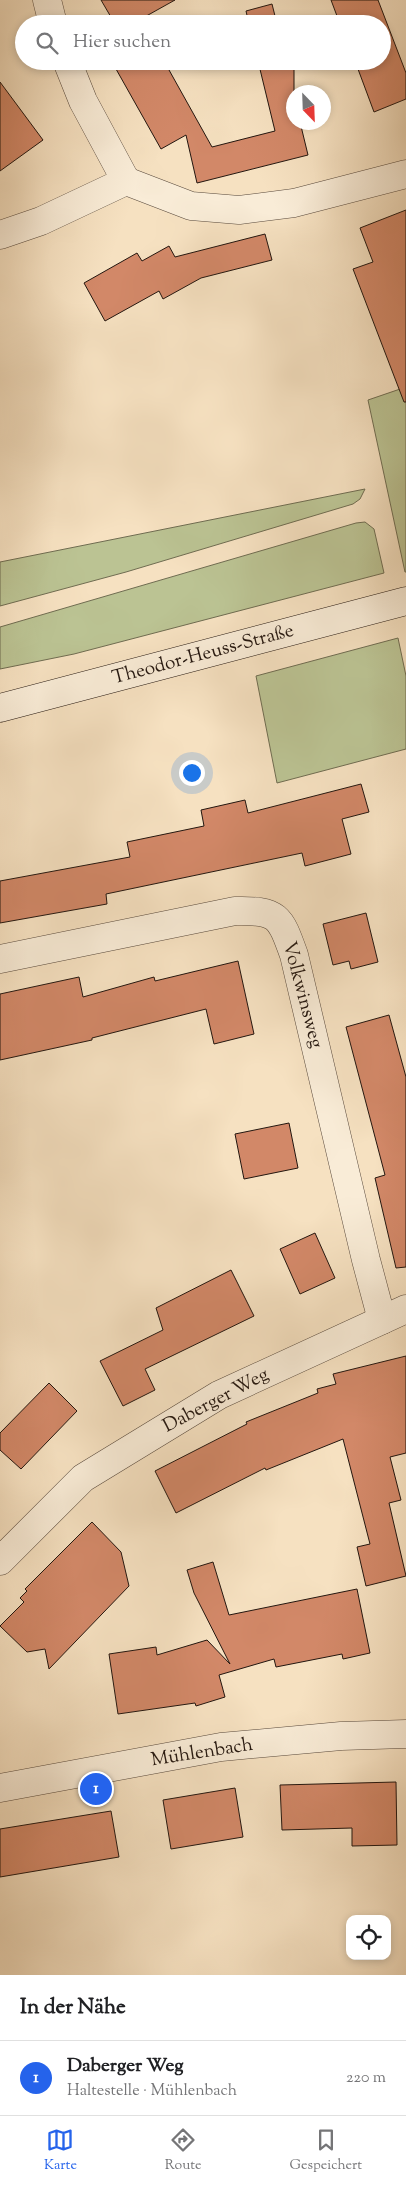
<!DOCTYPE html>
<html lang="de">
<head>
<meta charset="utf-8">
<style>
	:root { --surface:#fff; --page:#f2f2f2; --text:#202124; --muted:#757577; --line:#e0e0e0; --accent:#2563eb }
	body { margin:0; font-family:"Sorts Mill Goudy",serif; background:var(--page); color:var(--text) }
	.controls { position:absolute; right:15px; bottom:15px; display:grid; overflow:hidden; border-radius:10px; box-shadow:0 2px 8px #0003 }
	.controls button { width:45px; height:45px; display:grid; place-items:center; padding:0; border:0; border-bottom:1px solid var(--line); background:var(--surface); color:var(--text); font:25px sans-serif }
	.compass { position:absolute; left:286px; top:85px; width:45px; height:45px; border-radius:50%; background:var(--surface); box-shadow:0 2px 8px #0003; rotate:157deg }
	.you { position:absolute; left:191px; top:772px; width:18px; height:18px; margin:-12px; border:4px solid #fff; border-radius:50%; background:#1a73e8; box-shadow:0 0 0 8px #1a73e833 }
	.badge { display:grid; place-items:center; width:32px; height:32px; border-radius:50%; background:var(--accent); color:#fff; font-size:16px; font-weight:700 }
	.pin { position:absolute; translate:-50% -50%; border:2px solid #fff; box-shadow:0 1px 5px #0006 }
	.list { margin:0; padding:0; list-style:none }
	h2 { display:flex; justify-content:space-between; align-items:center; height:65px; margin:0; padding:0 20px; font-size:21px }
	h2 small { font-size:16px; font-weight:400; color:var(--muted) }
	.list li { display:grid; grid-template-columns:32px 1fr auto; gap:15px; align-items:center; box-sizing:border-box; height:75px; padding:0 20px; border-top:1px solid var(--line) }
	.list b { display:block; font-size:19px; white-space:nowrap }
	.list p { margin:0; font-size:16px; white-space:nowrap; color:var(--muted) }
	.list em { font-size:16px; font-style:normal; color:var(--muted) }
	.icon { flex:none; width:28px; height:28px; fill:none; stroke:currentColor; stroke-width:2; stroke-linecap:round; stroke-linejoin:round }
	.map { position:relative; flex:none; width:406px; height:1975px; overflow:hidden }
	.search { position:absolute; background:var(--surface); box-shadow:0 2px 8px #0003; left:15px; right:15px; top:15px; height:55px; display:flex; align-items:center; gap:12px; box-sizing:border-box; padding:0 18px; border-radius:28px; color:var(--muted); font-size:19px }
	.sheet { height:140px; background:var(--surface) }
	nav { display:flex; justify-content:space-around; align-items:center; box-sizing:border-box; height:70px; border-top:1px solid var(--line); background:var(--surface); font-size:14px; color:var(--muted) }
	nav a { display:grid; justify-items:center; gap:2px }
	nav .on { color:var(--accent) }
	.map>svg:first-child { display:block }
	.green { fill:#bbc393; stroke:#6f6c51 }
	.building { fill:#d28868; stroke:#23160f }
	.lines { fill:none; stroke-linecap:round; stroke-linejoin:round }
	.street-casing { stroke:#58493c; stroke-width:29 }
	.secondary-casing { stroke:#23160f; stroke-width:29 }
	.street { stroke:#f9ecd7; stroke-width:28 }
	.secondary { stroke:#f9ecd7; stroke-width:28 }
	.labels { text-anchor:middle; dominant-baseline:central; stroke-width:4; stroke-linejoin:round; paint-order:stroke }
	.street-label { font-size:19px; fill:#23160f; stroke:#f9ecd7 }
</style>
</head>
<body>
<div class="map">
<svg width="406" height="1975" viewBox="0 0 406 1975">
	<rect width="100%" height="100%" fill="#f6e1c1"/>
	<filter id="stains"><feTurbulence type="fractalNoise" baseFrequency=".004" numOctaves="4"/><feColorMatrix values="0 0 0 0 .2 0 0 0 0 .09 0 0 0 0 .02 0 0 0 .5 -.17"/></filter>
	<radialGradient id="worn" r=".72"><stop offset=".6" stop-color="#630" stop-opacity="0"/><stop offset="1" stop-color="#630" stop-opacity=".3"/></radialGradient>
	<g class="green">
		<polygon points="406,387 406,572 405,572 368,400"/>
		<polygon points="365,489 360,499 353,504 126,572 0,606 0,562"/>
		<polygon points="365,522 374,529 384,573 74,654 0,669 0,627 356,523"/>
		<polygon points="398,638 406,676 406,749 277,783 256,676"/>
	</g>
	<g class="building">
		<polygon points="101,0 175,0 132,24 115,24"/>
		<polygon points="331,0 378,0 406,73 406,99 374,112 355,61 382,61 382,24 340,24"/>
		<polygon points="272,4 277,24 249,24 246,11"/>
		<polygon points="130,61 164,61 212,147 275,131 258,61 294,61 294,122 300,122 308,155 197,183 186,135 161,149 116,69"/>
		<polygon points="0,82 43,140 0,171"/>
		<polygon points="406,210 406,402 404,402 353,269 373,262 360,228"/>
		<polygon points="265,234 272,260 201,278 163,299 159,291 105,321 84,283 137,253 142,261 169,246 175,257"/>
		<polygon points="361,784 369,812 342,819 351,854 305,866 302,853 106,894 107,904 0,923 0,881 130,857 127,842 204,826 201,810 245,800 248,813"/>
		<polygon points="366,913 378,962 351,969 349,961 333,965 323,924"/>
		<polygon points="238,961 254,1034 214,1044 206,1009 92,1038 92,1040 0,1060 0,994 79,977 83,997 154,977 155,981"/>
		<polygon points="389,1015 406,1077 406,1267 396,1268 375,1178 385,1175 346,1027"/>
		<polygon points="289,1123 298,1168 244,1179 235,1134"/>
		<polygon points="315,1233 335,1278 300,1294 280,1249"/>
		<polygon points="231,1270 254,1316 145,1369 155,1390 123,1406 100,1361 163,1330 156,1308"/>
		<polygon points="406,1356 406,1453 390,1457 401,1500 389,1503 406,1576 366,1586 357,1547 370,1544 343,1439 266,1470 265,1468 176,1513 155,1471 247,1424 246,1422 318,1393 317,1389 336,1384 333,1374"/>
		<polygon points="49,1383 77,1411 21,1469 0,1450 0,1433"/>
		<polygon points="92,1522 121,1552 129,1586 49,1669 45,1649 27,1652 0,1626 24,1602 20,1598 27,1591 25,1589"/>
		<polygon points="213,1562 229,1615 357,1589 370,1653 343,1659 342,1654 276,1667 274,1659 219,1675 225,1697 196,1706 195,1703 118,1714 109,1654 156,1647 157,1655 207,1640 230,1664 194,1593 187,1570"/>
		<polygon points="396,1782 397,1845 352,1846 352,1828 282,1830 280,1785"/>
		<polygon points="235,1788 243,1837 171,1849 163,1800"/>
		<polygon points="111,1811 119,1857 0,1877 0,1829"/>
	</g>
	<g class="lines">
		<g class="street-casing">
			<g id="street">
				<polyline points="47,0 53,24"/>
				<polyline points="67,61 83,101 126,181"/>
				<polyline points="126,181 191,206 239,210 294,203 406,174"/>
				<polyline points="0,235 41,221 126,181"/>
				<path d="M0,959L235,911C278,910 280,916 294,955L366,1260L382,1320"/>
				<polyline points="0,1561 83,1478 219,1395 406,1309"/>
				<polyline points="0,1788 221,1747 341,1736 406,1734"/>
			</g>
		</g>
		<g class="secondary-casing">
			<polyline id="secondary" points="0,708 406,601"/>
		</g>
		<use href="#street" class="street"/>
		<use href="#secondary" class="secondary"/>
	</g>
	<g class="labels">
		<g class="street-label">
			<text transform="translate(203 655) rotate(-15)">Theodor-Heuss-Straße</text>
			<text transform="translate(302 995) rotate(75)">Volkwinsweg</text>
			<text transform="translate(216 1401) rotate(-28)">Daberger Weg</text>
			<text transform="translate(202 1753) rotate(-9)">Mühlenbach</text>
		</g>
	</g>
	<rect width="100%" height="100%" filter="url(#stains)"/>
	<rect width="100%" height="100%" fill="url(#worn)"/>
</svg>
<div class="controls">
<button><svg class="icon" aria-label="locate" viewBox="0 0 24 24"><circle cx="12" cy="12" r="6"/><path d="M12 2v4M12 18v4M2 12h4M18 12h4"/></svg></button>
</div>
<svg class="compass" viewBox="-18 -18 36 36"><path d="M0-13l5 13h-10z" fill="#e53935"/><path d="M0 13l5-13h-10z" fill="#757577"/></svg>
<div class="you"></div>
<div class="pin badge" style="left:96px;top:1789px">1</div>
<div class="search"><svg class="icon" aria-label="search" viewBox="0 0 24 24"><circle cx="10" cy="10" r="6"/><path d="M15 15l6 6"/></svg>Hier suchen</div>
</div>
<section class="sheet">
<h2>In der Nähe<small></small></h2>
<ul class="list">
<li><span class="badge">1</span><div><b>Daberger Weg</b><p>Haltestelle · Mühlenbach</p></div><em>220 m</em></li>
</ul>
</section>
<nav>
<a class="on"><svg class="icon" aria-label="map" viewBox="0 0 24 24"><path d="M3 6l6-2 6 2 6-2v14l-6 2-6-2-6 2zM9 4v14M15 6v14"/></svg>Karte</a>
<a><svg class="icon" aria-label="directions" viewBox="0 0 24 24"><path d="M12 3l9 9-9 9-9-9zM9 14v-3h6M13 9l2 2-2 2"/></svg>Route</a>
<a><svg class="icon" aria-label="saved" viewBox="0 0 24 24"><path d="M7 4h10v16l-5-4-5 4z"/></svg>Gespeichert</a>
</nav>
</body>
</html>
